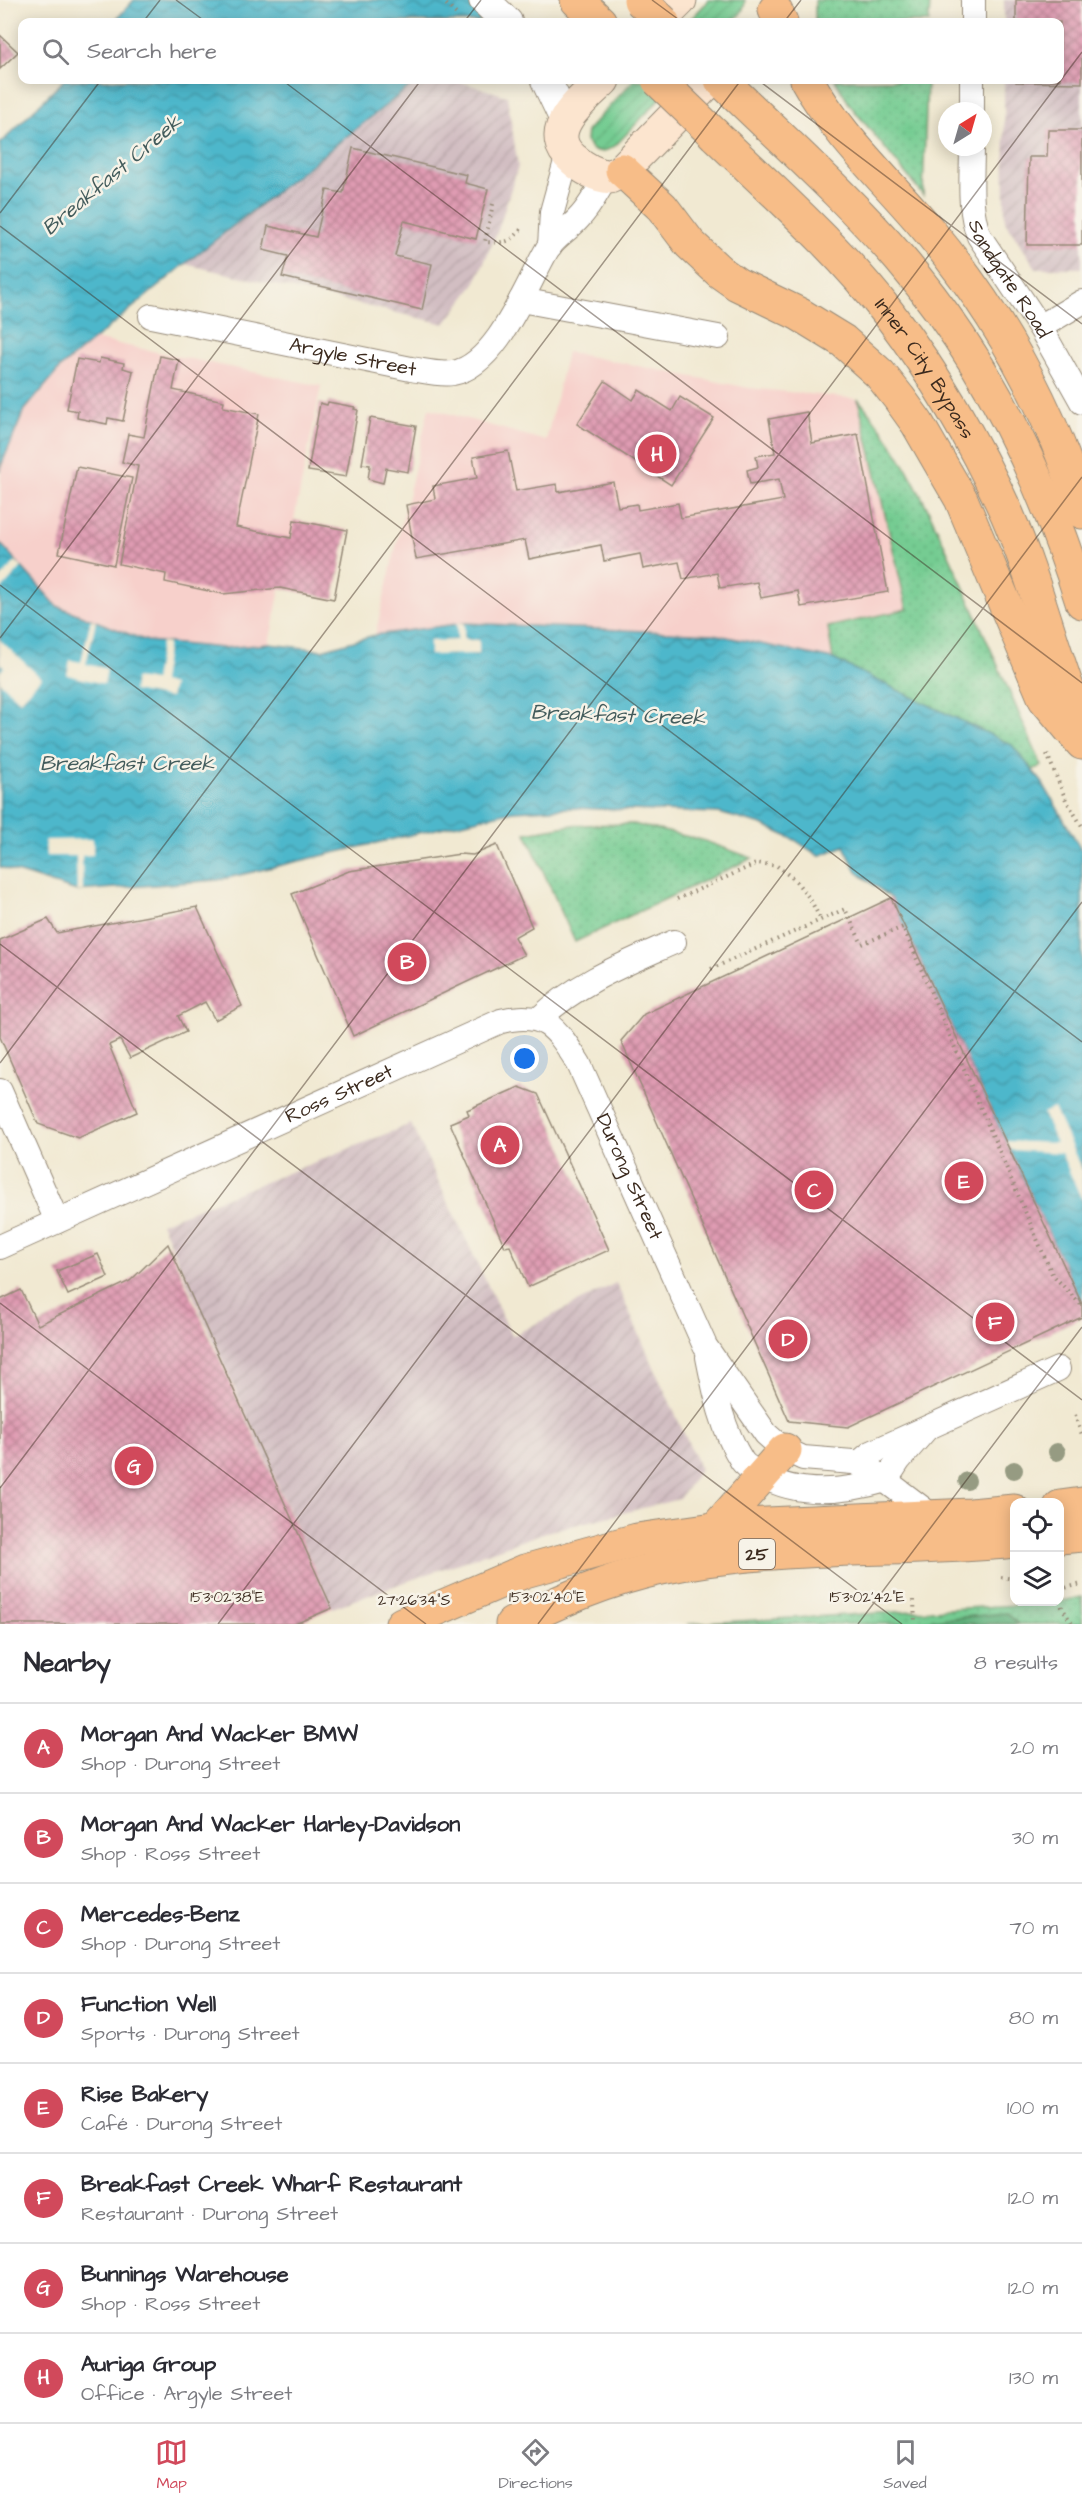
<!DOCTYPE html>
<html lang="en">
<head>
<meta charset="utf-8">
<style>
	:root { --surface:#fff; --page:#f2f2f3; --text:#2b2b33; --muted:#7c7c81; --line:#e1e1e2; --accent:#d1495b }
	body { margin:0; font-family:"Architects Daughter",sans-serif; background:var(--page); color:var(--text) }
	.controls { position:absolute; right:18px; bottom:18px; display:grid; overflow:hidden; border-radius:12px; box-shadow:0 3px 15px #0003 }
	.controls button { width:54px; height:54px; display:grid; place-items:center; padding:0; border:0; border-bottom:2px solid var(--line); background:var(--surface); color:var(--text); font:30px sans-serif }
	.compass { position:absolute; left:938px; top:102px; width:54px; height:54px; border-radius:50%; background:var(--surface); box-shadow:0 3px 15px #0003; rotate:37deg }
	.you { position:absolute; left:525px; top:1059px; width:21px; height:21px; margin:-15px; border:4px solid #fff; border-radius:50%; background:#1a73e8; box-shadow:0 0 0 9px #1a73e833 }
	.badge { display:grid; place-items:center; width:39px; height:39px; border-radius:50%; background:var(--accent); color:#fff; font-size:20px; font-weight:700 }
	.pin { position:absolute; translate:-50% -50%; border:3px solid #fff; box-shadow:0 2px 6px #0006 }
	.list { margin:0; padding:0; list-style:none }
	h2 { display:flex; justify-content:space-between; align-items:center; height:78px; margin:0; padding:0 24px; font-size:26px }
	h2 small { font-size:20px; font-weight:400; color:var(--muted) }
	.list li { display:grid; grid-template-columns:39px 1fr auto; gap:18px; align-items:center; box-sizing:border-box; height:90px; padding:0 24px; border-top:2px solid var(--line) }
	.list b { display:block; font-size:22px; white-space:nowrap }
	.list p { margin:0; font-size:20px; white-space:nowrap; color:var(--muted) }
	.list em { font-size:20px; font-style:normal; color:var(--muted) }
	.icon { flex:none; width:33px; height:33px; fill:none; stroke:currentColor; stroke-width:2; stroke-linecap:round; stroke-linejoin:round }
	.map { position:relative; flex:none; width:1082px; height:1624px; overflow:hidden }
	.search { position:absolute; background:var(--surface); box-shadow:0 3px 15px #0003; left:18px; right:18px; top:18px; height:66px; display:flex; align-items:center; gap:15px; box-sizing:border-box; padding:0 21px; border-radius:12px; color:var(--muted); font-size:22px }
	.sheet { height:798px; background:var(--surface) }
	nav { display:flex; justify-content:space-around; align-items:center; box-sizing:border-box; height:84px; border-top:2px solid var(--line); background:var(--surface); font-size:16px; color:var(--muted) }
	nav a { display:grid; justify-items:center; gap:3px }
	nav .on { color:var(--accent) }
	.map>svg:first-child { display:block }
	.built { fill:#f7d0cb }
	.industrial { fill:url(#industrial-furrows) }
	.grass { fill:url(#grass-dots); stroke:#587b58; stroke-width:1.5 }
	.forest { fill:url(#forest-firs); stroke:#4d6d4d; stroke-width:1.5 }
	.garden { fill:url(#garden-furrows); stroke:#587b58; stroke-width:1.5 }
	.water { fill:url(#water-waves); stroke:#447074; stroke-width:1.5 }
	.pier { fill:#f1e9d2 }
	.building { fill:url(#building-cross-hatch) }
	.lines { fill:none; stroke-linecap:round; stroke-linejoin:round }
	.minor-casing { stroke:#968a78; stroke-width:26 }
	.tertiary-casing { stroke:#968a78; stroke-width:32 }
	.secondary-casing { stroke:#968a78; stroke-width:35 }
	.primary-casing { stroke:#968a78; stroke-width:35 }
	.motorway-casing { stroke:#968a78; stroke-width:35 }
	.path { stroke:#968a78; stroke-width:4; stroke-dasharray:1.5 4.5; stroke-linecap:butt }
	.minor { stroke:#fff; stroke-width:24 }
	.tertiary { stroke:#fff; stroke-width:30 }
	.secondary { stroke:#fce5cf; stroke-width:33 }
	.primary { stroke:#f7bd88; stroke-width:33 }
	.motorway { stroke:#f7bd88; stroke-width:33 }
	.motorway-bridge-casing { stroke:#968a78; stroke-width:35; stroke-linecap:butt }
	.motorway-bridge { stroke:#f7bd88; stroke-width:33 }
	.tree { fill:#969b82 }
	.ticks { fill:none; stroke:#3b2a1e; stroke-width:1.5; stroke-opacity:0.45 }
	.labels { text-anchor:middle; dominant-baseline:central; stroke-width:5; stroke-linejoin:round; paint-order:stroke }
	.shield { fill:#f7f3e8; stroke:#73665b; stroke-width:1.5 }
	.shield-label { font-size:18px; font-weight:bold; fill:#3b2a1e }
	.street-label { font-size:20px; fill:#3b2a1e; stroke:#f7f3e8 }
	.water-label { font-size:21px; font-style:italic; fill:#425b5b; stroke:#f7f3e8 }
	.ticks-label { font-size:15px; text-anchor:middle; fill:#3b2a1e; stroke:#f7f3e8; stroke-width:5; stroke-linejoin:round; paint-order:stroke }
</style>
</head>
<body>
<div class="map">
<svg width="1082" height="1624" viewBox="0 0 1082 1624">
	<defs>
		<pattern id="industrial-furrows" width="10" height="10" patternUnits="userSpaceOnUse" patternTransform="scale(1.5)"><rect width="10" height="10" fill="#d2bec2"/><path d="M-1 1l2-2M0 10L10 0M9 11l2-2" fill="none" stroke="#b5a3a6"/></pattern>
		<pattern id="grass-dots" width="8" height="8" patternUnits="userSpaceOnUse" patternTransform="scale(1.5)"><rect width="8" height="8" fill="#74cc92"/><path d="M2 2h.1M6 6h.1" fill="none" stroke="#65af7d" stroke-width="1.8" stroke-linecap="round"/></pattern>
		<pattern id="forest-firs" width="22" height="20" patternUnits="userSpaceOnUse" patternTransform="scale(1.5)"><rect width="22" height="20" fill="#5fb07c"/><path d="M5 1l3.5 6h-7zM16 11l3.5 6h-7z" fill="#508f65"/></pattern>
		<pattern id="garden-furrows" width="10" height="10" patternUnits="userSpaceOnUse" patternTransform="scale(1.5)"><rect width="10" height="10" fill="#74cc92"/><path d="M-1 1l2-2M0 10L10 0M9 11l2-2" fill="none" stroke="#65af7d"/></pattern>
		<pattern id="water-waves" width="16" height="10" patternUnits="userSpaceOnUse" patternTransform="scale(1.5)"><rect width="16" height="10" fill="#4eb7cb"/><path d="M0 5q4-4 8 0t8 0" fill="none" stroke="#4295a4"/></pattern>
		<pattern id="building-cross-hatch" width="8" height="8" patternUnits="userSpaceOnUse" patternTransform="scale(1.5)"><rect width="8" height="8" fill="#df9bb2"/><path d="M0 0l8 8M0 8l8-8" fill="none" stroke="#b67f90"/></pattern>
	</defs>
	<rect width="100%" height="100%" fill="#f7f3e8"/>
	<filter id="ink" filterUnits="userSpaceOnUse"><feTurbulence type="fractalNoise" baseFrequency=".0167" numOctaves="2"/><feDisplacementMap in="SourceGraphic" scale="12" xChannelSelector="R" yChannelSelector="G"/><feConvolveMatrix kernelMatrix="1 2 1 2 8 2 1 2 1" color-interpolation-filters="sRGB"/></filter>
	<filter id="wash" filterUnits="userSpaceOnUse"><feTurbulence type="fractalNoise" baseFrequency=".008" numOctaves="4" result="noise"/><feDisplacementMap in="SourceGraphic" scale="24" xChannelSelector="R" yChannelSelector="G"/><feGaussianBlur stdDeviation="1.35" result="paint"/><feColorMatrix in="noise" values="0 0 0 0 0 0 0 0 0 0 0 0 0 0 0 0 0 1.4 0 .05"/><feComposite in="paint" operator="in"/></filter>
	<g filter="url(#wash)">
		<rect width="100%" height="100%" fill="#f1e9d2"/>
		<g class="built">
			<polygon points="94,339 321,386 269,644 223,648 147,641 57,606 0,543 1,466 24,411 61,367"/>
			<polygon points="567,352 749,388 858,399 907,609 828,627 833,659 713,634 464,623 375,635 429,408 546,441"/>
		</g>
		<g class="industrial">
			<polygon points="1004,0 1082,0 1082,268 1036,268 1005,221 1004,80 1060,80 1060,22 1004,22"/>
			<polygon points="418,80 454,80 507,96 518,166 498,230 474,285 445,324 185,264"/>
			<polygon points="411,1124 512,1336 616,1283 700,1469 679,1499 546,1532 332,1608 161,1223"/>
		</g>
		<g class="grass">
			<polygon points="815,0 930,0 929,22 815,22"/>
			<polygon points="835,80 927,80 923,195 850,105"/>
			<path d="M858,399C906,454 933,519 963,586C989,646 1016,706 1042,766L1032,770L1012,745L833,659L828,627L907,609Z"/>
			<polygon points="633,824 702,840 752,858 575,942 526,833 573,825"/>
			<polygon points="1082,1597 1082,1624 688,1624 1051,1603"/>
		</g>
		<polygon class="forest" points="1007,1613 1018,1624 921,1624 923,1621"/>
		<g class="garden">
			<path d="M709,0H745C745,10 739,16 732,22H688Z"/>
			<polygon points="634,80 678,80 615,146 603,152 592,150 586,141 587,130"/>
		</g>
		<g class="water">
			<polygon points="134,0 501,0 478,22 114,22"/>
			<polygon points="64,80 418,80 185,264 61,367 24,411 1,466 0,472 0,144"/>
			<polygon points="0,543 57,606 147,641 223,648 269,644 322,650 375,635 464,623 713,634 833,659 1012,745 1042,782 1082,851 1082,1304 891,898 857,872 844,846 819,856 795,840 762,825 719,813 570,808 513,811 218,880 77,891 0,867"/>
		</g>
		<g class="pier">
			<polygon points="16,561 22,567 0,591 0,579"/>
			<polygon points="91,619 96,621 86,664 107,669 104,684 67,675 70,660 81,662"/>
			<polygon points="457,623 464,623 464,640 479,640 479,654 430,655 430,641 457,640"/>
			<polygon points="0,640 41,678 20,701 0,682 0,672 4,667 0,663"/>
			<polygon points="161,642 168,643 162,682 173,685 170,698 133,691 135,678 154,681"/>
			<polygon points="93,839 93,855 82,856 83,891 77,891 76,856 46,856 45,840"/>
			<polygon points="1054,1108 1082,1170 1082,1200 1061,1153 1010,1150 1006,1141 1056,1143 1043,1113"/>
		</g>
		<g id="blocks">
			<g class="building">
				<polygon points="1016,0 1082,0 1082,83 1016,82 1016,80 1060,80 1060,22 1016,22"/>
				<polygon points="0,35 18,52 0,69"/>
				<polygon points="1048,130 1082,130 1082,245 1027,245 1029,157 1047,157"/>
				<polygon points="353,148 467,175 465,183 488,189 476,239 404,221 395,256 432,264 422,310 282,277 288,256 263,250 268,226 316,237 327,190 343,193"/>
				<polygon points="160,356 179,360 173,390 224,401 223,407 259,414 236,527 291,538 294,520 347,530 334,599 280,588 223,594 165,582 166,574 119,564 138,466 122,462 128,434 144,437"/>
				<polygon points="100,358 124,363 123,368 133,371 123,421 108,418 107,424 77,418 78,411 67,409 77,359 99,363"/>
				<polygon points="605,381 633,400 639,390 672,411 680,397 714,418 671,485 577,424"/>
				<polygon points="328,402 355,407 354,409 358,410 346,477 308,471 320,403 327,405"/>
				<polygon points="807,412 812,443 858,434 888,592 801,607 798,591 761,598 757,582 720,588 717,573 683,579 679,562 643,569 640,554 604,561 601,545 529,559 525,540 416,559 406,505 435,499 433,486 477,478 473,457 508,451 516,491 557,484 558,492 613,482 618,507 637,504 638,510 678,503 681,518 783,500 779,479 750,484 747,470 758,467 756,456 775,453 769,419"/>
				<polygon points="370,418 416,426 408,472 386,468 383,483 368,479 370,465 362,464"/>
				<polygon points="77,467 132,478 114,565 59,553"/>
				<polygon points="497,845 532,927 514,937 524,955 353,1036 292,894 349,871 460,854 473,855"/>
				<polygon points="891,898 1082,1304 1082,1317 848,1427 789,1421 621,1041 644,1014"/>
				<polygon points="197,907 242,1006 215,1020 205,1002 178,1016 186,1032 130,1058 120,1040 109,1045 137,1112 78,1138 38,1124 0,1037 0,940 48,919 57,933"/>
				<polygon points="519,1087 538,1094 609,1250 528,1287 510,1246 505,1247 450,1123 469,1115 467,1110"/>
				<polygon points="168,1244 332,1608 295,1624 0,1624 0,1300 21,1290 38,1325 130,1281"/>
				<polygon points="98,1254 108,1277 68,1295 57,1271"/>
			</g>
		</g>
	</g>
	<g filter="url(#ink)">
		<use href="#blocks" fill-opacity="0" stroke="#968a78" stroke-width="1.5"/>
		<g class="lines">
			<g class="minor-casing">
				<g id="minor">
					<polyline points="973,22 973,0"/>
					<polyline points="972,111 972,80"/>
					<path id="s1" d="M972,147C972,177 968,208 979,236L1040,327L1082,402"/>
					<polyline points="550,246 552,212 568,154"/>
					<polyline points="521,300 718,337"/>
					<path id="s2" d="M151,316L411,369C425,371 439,375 453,373C498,365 527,283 548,248C555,237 569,229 578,219C590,207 598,191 606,177"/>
					<polyline points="1040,327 1082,302"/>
					<path d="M539,1019C578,982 625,964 674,942"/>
					<polyline points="0,1091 57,1221"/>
					<path id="s3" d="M0,1247L501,1021C546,1010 556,1028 579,1064L705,1346L766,1434L782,1448L803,1458L853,1462L866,1466L931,1515"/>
					<path d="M708,1357C715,1392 722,1429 742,1461C746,1467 755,1471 761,1475C798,1497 845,1492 886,1480L899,1460L926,1429"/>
					<polyline points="859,1463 871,1453 1058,1369"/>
				</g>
			</g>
			<g class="tertiary-casing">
				<g id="tertiary">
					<polyline points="484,0 507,22"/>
					<polyline points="546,80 565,120"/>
				</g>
			</g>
			<g class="secondary-casing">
				<g id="secondary">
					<polyline points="658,22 680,0"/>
					<path d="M603,80C583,100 540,131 573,159C584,169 595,175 610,177L622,170L710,80"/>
				</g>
			</g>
			<g class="primary-casing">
				<g id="primary">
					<polyline points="1060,1507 1082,1504"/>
					<polyline points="717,1527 785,1450"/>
					<polyline points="1060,1537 1082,1535"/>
					<polyline points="402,1624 525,1571 637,1540 742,1525 971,1515 1014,1511"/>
					<path d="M512,1624C560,1601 608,1579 661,1568C777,1543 897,1553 1014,1541"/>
				</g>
			</g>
			<g class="motorway-casing">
				<g id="motorway">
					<polyline points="577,0 600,22"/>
					<polyline points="775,10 781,22"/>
					<path d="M721,80C781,139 845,195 900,259C986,359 1043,477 1082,602"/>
					<path d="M807,80C839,138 888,181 930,232C999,315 1051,409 1082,512"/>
					<path id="s4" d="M715,135C774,192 838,248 889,314C936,376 975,443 1007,514C1037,583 1054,658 1082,728"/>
					<polyline points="622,170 662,207 690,244 720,272 737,284 799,314 843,341 880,374 899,398 917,423 961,499 1045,699 1082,743"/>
				</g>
			</g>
			<g class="path">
				<polyline points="442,0 456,14"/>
				<path d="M493,204L485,242C504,243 512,244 523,226"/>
				<polyline points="1047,754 1066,800 1082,826"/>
				<polyline points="677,899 758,863 777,866 795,880 810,899 821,920"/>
				<polyline points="711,969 845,909 862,944 903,927 1052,1274 1082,1306"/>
				<polyline points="1075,1415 1082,1435"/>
				<polyline points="1001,1577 1014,1579"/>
				<polyline points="1060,1589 1082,1584"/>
				<polyline points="1060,1594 1062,1607 1072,1624"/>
				<polyline points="914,1600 915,1624"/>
			</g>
			<use href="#minor" class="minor"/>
			<use href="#tertiary" class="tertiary"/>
			<use href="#secondary" class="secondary"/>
			<use href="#primary" class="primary"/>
			<use href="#motorway" class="motorway"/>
			<g class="motorway-bridge-casing">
				<g id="motorway-bridge">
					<polyline points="640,0 663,22"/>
					<polyline points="658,80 715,135"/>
				</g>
			</g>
			<use href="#motorway-bridge" class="motorway-bridge"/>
		</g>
		<g class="tree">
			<circle cx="1057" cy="1452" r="9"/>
			<circle cx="1014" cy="1470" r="9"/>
			<circle cx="967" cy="1481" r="9"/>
		</g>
	</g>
	<path class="ticks" d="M176,0L206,22M652,0L682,22M143,22L160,0M464,22L481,0M784,22L801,0M282,80L1082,683M758,80L1082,324M0,213L101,80M0,226L1082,1042M0,585L1082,1400M0,638L421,80M0,944L902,1624M0,1063L741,80M0,1303L426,1624M0,1488L1082,52M218,1624L1082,477M538,1624L1082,902M858,1624L1082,1327"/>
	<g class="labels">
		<rect class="shield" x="739" y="1539" width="36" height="30" rx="4.5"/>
		<g class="shield-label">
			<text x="757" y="1554">25</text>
		</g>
		<g class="street-label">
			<text stroke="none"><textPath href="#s1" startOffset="142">Sandgate Road</textPath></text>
			<text stroke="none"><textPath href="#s2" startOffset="206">Argyle Street</textPath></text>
			<text stroke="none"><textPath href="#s4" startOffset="315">Inner City Bypass</textPath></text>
			<text stroke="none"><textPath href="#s3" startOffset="372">Ross Street</textPath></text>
			<text stroke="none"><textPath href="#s3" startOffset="772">Durong Street</textPath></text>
		</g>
		<g class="water-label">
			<text transform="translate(112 175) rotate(-40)">Breakfast Creek</text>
			<text transform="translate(618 715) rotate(2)">Breakfast Creek</text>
			<text x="127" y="763">Breakfast Creek</text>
		</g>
	</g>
	<g class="ticks-label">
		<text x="227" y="1602">153°02'38"E</text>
		<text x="547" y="1602">153°02'40"E</text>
		<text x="867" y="1602">153°02'42"E</text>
		<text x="414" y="1605">27°26'34"S</text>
	</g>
</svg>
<div class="controls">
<button><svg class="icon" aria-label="locate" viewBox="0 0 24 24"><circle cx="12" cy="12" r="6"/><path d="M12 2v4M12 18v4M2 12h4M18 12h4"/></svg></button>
<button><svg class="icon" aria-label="layers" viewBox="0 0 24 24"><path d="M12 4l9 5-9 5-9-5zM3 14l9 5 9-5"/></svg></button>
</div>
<svg class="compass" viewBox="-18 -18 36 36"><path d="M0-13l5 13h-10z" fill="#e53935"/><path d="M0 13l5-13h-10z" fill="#7c7c81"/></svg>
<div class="you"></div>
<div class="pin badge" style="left:500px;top:1145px">A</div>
<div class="pin badge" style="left:407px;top:962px">B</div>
<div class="pin badge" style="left:814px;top:1190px">C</div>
<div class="pin badge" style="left:788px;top:1339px">D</div>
<div class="pin badge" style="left:964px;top:1181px">E</div>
<div class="pin badge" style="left:995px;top:1322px">F</div>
<div class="pin badge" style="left:134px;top:1466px">G</div>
<div class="pin badge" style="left:657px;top:454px">H</div>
<div class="search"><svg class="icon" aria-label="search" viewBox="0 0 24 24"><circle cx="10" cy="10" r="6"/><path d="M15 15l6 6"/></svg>Search here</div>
</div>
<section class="sheet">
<h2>Nearby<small>8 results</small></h2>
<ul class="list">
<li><span class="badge">A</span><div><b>Morgan And Wacker BMW</b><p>Shop · Durong Street</p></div><em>20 m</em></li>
<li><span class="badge">B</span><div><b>Morgan And Wacker Harley-Davidson</b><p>Shop · Ross Street</p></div><em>30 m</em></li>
<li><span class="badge">C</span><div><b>Mercedes-Benz</b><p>Shop · Durong Street</p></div><em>70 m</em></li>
<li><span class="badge">D</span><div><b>Function Well</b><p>Sports · Durong Street</p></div><em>80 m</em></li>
<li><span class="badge">E</span><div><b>Rise Bakery</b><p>Café · Durong Street</p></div><em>100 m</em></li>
<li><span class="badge">F</span><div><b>Breakfast Creek Wharf Restaurant</b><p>Restaurant · Durong Street</p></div><em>120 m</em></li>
<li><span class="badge">G</span><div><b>Bunnings Warehouse</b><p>Shop · Ross Street</p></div><em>120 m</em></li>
<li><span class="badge">H</span><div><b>Auriga Group</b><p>Office · Argyle Street</p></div><em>130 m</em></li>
</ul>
</section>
<nav>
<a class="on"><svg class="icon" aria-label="map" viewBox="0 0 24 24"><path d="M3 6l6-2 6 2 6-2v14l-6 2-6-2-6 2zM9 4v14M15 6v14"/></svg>Map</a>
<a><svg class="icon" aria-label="directions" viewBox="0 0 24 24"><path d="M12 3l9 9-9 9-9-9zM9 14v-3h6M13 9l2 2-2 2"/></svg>Directions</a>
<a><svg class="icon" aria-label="saved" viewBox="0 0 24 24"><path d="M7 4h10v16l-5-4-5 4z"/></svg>Saved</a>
</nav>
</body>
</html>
